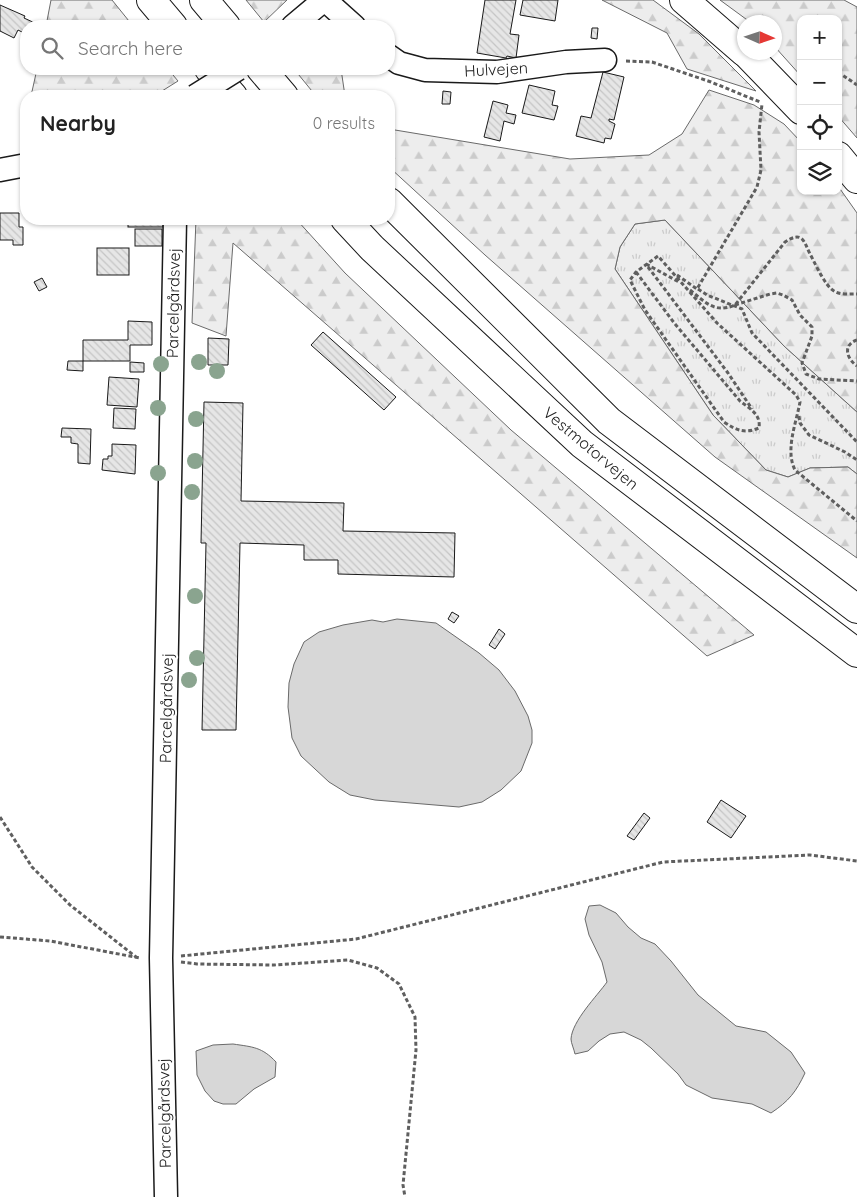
<!DOCTYPE html>
<html lang="en">
<head>
<meta charset="utf-8">
<style>
	:root { --surface:#fff; --page:#f6f6f6; --text:#222; --muted:#767676; --line:#e0e0e0 }
	body { margin:0; font-family:Quicksand,sans-serif; background:var(--page); color:var(--text) }
	.controls { position:absolute; right:15px; top:15px; display:grid; overflow:hidden; border-radius:10px; box-shadow:0 1px 4px #0004 }
	.controls button { width:45px; height:45px; display:grid; place-items:center; padding:0; border:0; border-bottom:1px solid var(--line); background:var(--surface); color:var(--text); font:25px sans-serif }
	.compass { position:absolute; left:737px; top:15px; width:45px; height:45px; border-radius:50%; background:var(--surface); box-shadow:0 1px 4px #0004; rotate:93deg }
	.list { margin:0; padding:0; list-style:none }
	h2 { display:flex; justify-content:space-between; align-items:center; height:65px; margin:0; padding:0 20px; font-size:21px }
	h2 small { font-size:16px; font-weight:400; color:var(--muted) }
	.icon { flex:none; width:28px; height:28px; fill:none; stroke:currentColor; stroke-width:2; stroke-linecap:round; stroke-linejoin:round }
	.map { position:relative; flex:none; width:857px; height:1197px; overflow:hidden }
	.search { position:absolute; background:var(--surface); box-shadow:0 1px 4px #0004; left:20px; top:20px; width:375px; height:55px; display:flex; align-items:center; gap:12px; box-sizing:border-box; padding:0 18px; border-radius:20px; color:var(--muted); font-size:19px }
	.panel { position:absolute; background:var(--surface); box-shadow:0 1px 4px #0004; left:20px; top:90px; width:375px; height:135px; border-radius:20px }
	.map>svg:first-child { display:block }
	.grass { fill:url(#grass-tufts); stroke:#6a6a6a }
	.forest { fill:url(#forest-firs); stroke:#6a6a6a }
	.water { fill:#d7d7d7; stroke:#6a6a6a }
	.building { fill:url(#building-back-hatch); stroke:#1a1a1a }
	.lines { fill:none; stroke-linecap:round; stroke-linejoin:round }
	.minor-casing { stroke:#1a1a1a; stroke-width:25 }
	.major-casing { stroke:#1a1a1a; stroke-width:30 }
	.highway-casing { stroke:#1a1a1a; stroke-width:30 }
	.path { stroke:#5f5f5f; stroke-width:3; stroke-dasharray:4 2.5; stroke-linecap:butt }
	.minor { stroke:#fff; stroke-width:22 }
	.major { stroke:#fff; stroke-width:28 }
	.highway { stroke:#fff; stroke-width:28 }
	.minor-bridge-casing { stroke:#1a1a1a; stroke-width:25; stroke-linecap:butt }
	.minor-bridge { stroke:#fff; stroke-width:22 }
	.tree { fill:#8aa48f }
	.labels { text-anchor:middle; dominant-baseline:central; stroke-width:4; stroke-linejoin:round; paint-order:stroke }
	.street-label { font-size:16px; fill:#1a1a1a; stroke:#fff }
</style>
</head>
<body>
<div class="map">
<svg width="857" height="1197" viewBox="0 0 857 1197">
	<defs>
		<pattern id="grass-tufts" width="24" height="20" patternUnits="userSpaceOnUse" patternTransform="scale(1.25)"><rect width="24" height="20" fill="#ededed"/><path d="M3 7l-1-3M5 7V3M7 7l1-3M15 17l-1-3M17 17v-4M19 17l1-3" fill="none" stroke="#cbcbcb"/></pattern>
		<pattern id="forest-firs" width="22" height="20" patternUnits="userSpaceOnUse" patternTransform="scale(1.25)"><rect width="22" height="20" fill="#ededed"/><path d="M5 1l3.5 6h-7zM16 11l3.5 6h-7z" fill="#cbcbcb"/></pattern>
		<pattern id="building-back-hatch" width="6" height="6" patternUnits="userSpaceOnUse" patternTransform="scale(1.25)"><rect width="6" height="6" fill="#e6e6e6"/><path d="M-1 5l2 2M0 0l6 6M5-1l2 2" fill="none" stroke="#c5c5c5"/></pattern>
	</defs>
	<rect width="100%" height="100%" fill="#fff"/>
	<polygon class="grass" points="665,220 784,346 857,412 857,474 848,467 810,468 788,477 766,470 713,415 615,269 620,247 635,224"/>
	<g class="forest">
		<polygon points="51,0 112,0 133,26 46,26"/>
		<polygon points="246,0 287,0 264,22"/>
		<polygon points="602,0 653,0 699,34 756,91 687,69 667,33"/>
		<polygon points="720,0 844,0 857,7 857,138 838,116 838,19 801,19 801,76 775,47 774,22 750,22"/>
		<polygon points="37,69 168,69 178,81 154,96 31,96"/>
		<polygon points="294,69 341,69 345,96 316,96"/>
		<polygon points="709,90 754,105 784,124 801,142 801,191 838,191 838,186 857,213 857,412 784,346 665,220 635,224 620,247 615,269 713,415 766,470 788,477 810,468 848,467 857,474 857,558 715,457 485,255 389,167 389,129 570,159 649,155 682,134"/>
		<polygon points="196,219 296,219 345,273 511,430 754,635 707,656 233,243 226,336 192,323"/>
	</g>
	<g class="water">
		<polygon points="397,619 436,623 479,653 499,670 515,691 528,716 532,730 532,743 521,771 501,790 482,802 459,807 375,800 350,795 329,782 301,756 292,738 288,707 289,683 294,664 304,642 319,632 343,625 372,620 383,622"/>
		<path d="M600,905L616,913L628,927L641,938L655,944L671,961L698,995L736,1026L766,1032L791,1052L805,1073C796,1092 789,1101 771,1113L752,1104L712,1098L686,1085L678,1074L651,1048L641,1040L624,1032L610,1034L599,1041L588,1051L575,1054C574,1049 571,1043 571,1039C572,1021 597,996 607,982L602,962L589,935L585,919L589,906Z"/>
		<path d="M233,1044C253,1047 262,1047 276,1062L275,1077L254,1089L236,1104H223L214,1101L205,1091L197,1075L196,1051L213,1045Z"/>
	</g>
	<g class="building">
		<polygon points="485,0 516,0 510,34 519,35 516,58 507,56 506,58 477,53"/>
		<polygon points="523,0 558,0 555,21 520,15"/>
		<polygon points="0,5 25,16 24,18 37,24 36,26 26,26 26,34 18,30 14,38 0,31"/>
		<polygon points="592,28 598,28 597,39 591,38"/>
		<polygon points="603,72 624,77 614,120 609,119 609,121 615,124 611,139 605,138 604,143 576,136 581,116 591,118"/>
		<polygon points="529,85 555,91 552,105 558,106 554,120 522,113"/>
		<polygon points="443,91 451,92 450,104 442,104"/>
		<polygon points="493,101 508,105 506,113 516,115 514,124 504,121 500,141 484,137"/>
		<polygon points="0,213 19,213 19,227 23,227 23,245 13,245 13,240 0,240"/>
		<rect x="128" y="219" width="35" height="8"/>
		<rect x="135" y="229" width="27" height="17"/>
		<rect x="97" y="248" width="32" height="27"/>
		<polygon points="42,278 47,287 39,291 34,282"/>
		<polygon points="128,321 152,322 152,345 130,345 130,361 83,361 83,340 128,340"/>
		<polygon points="323,332 396,397 384,410 311,345"/>
		<polygon points="208,338 229,339 228,365 208,365"/>
		<polygon points="68,361 83,361 83,371 67,370"/>
		<polygon points="130,362 144,363 144,372 130,372"/>
		<polygon points="109,377 139,379 137,407 107,405"/>
		<polygon points="204,402 243,403 241,501 344,503 343,531 455,533 454,577 338,574 338,560 304,560 304,545 240,543 236,730 202,730 206,543 201,543"/>
		<polygon points="114,408 136,409 135,429 113,428"/>
		<polygon points="62,428 91,429 90,464 78,463 78,444 71,443 71,437 61,437"/>
		<polygon points="112,444 136,445 135,474 102,470 103,459 108,459 108,456 112,456"/>
		<polygon points="452,612 459,616 454,623 448,619"/>
		<polygon points="499,629 505,634 495,649 489,645"/>
		<polygon points="721,800 746,816 731,838 707,822"/>
		<polygon points="644,813 650,818 634,840 627,836"/>
	</g>
	<g class="lines">
		<g class="minor-casing">
			<g id="minor">
				<polyline points="325,0 354,26"/>
				<polyline points="293,26 324,0"/>
				<polyline points="389,56 399,63 425,70 497,72 566,62 605,60"/>
				<polyline points="0,170 26,165"/>
				<polyline points="166,1197 161,958 175,219"/>
			</g>
		</g>
		<g class="major-casing">
			<g id="major">
				<polyline points="684,0 744,52"/>
				<polyline points="745,52 801,110"/>
				<polyline points="838,156 857,179"/>
			</g>
		</g>
		<g class="highway-casing">
			<g id="highway">
				<polyline points="151,0 173,26"/>
				<polyline points="204,0 226,26"/>
				<polyline points="209,69 233,96"/>
				<polyline points="261,69 284,96"/>
				<polyline points="389,202 609,421 857,609"/>
				<polyline points="345,219 372,248 582,444 857,653"/>
			</g>
		</g>
		<g class="path">
			<polyline points="626,61 652,62 711,82 760,102"/>
			<polyline points="838,72 857,85"/>
			<polyline points="646,264 679,282"/>
			<polyline points="648,267 728,373 752,409"/>
			<path d="M636,272L675,324L740,401C750,409 761,414 759,428C744,434 736,430 724,422L645,310L630,280L636,272L658,256L717,323L796,395L800,402C796,424 785,450 795,470L857,521"/>
			<polyline points="677,275 697,289 757,187 761,170 759,132 762,104"/>
			<polyline points="698,289 707,295 742,309 752,333 857,442"/>
			<path d="M690,290C705,302 715,314 735,305L785,242C803,230 804,242 810,254C815,263 825,286 834,291C840,295 850,294 857,294"/>
			<polyline points="735,305 770,294 777,293 783,295 792,300 800,315 812,327 812,336 802,363 806,374 819,379 857,381"/>
			<path d="M857,340C842,345 847,359 857,366"/>
			<polyline points="799,416 800,423 809,435 845,452 857,460"/>
			<polyline points="0,817 32,867 70,905 136,957"/>
			<polyline points="0,937 50,941 140,958"/>
			<polyline points="181,956 356,939 663,862 810,855 857,861"/>
			<polyline points="181,962 197,964 274,965 348,960 377,968 399,984 415,1017 416,1050 403,1185 405,1197"/>
		</g>
		<use href="#minor" class="minor"/>
		<use href="#major" class="major"/>
		<use href="#highway" class="highway"/>
		<g class="minor-bridge-casing">
			<polyline id="minor-bridge" points="195,96 238,69"/>
		</g>
		<use href="#minor-bridge" class="minor-bridge"/>
	</g>
	<g class="tree">
		<circle cx="199" cy="362" r="8"/>
		<circle cx="161" cy="364" r="8"/>
		<circle cx="217" cy="371" r="8"/>
		<circle cx="158" cy="408" r="8"/>
		<circle cx="196" cy="419" r="8"/>
		<circle cx="195" cy="461" r="8"/>
		<circle cx="158" cy="473" r="8"/>
		<circle cx="192" cy="492" r="8"/>
		<circle cx="195" cy="596" r="8"/>
		<circle cx="197" cy="658" r="8"/>
		<circle cx="189" cy="680" r="8"/>
	</g>
	<g class="labels">
		<g class="street-label">
			<text transform="translate(496 69) rotate(-3)">Hulvejen</text>
			<text transform="translate(173 303) rotate(-89)">Parcelgårdsvej</text>
			<text transform="translate(591 448) rotate(40)">Vestmotorvejen</text>
			<text transform="translate(166 708) rotate(-89)">Parcelgårdsvej</text>
			<text transform="translate(164 1113) rotate(-91)">Parcelgårdsvej</text>
		</g>
	</g>
</svg>
<div class="controls">
<button>+</button>
<button>−</button>
<button><svg class="icon" aria-label="locate" viewBox="0 0 24 24"><circle cx="12" cy="12" r="6"/><path d="M12 2v4M12 18v4M2 12h4M18 12h4"/></svg></button>
<button><svg class="icon" aria-label="layers" viewBox="0 0 24 24"><path d="M12 4l9 5-9 5-9-5zM3 14l9 5 9-5"/></svg></button>
</div>
<svg class="compass" viewBox="-18 -18 36 36"><path d="M0-13l5 13h-10z" fill="#e53935"/><path d="M0 13l5-13h-10z" fill="#767676"/></svg>
<div class="search"><svg class="icon" aria-label="search" viewBox="0 0 24 24"><circle cx="10" cy="10" r="6"/><path d="M15 15l6 6"/></svg>Search here</div>
<section class="panel">
<h2>Nearby<small>0 results</small></h2>
<ul class="list">
</ul>
</section>
</div>
</body>
</html>
